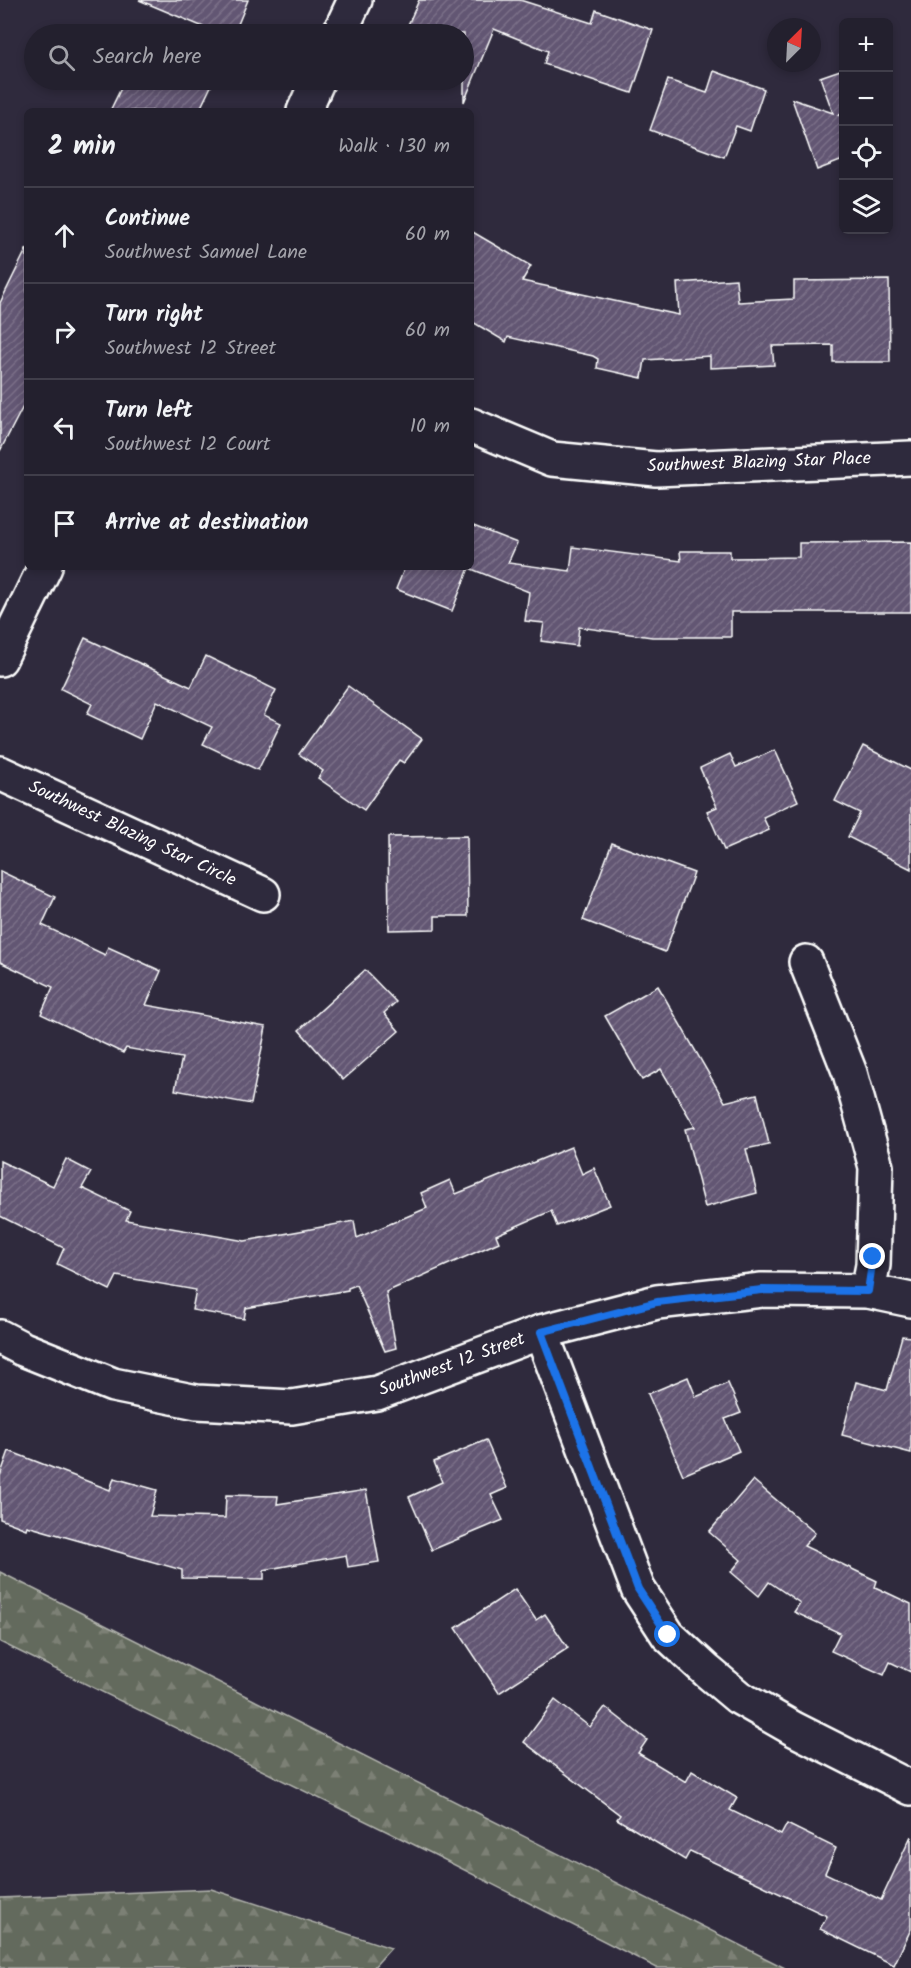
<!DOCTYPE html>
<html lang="en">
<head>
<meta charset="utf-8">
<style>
	:root { --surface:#23202e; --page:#2b2836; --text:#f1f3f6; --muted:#a3a3aa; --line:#403e4a }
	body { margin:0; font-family:Kalam,sans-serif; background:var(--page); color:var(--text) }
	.controls { position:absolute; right:18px; top:18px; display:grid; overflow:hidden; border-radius:9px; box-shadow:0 3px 9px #0003 }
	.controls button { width:54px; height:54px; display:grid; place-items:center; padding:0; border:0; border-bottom:2px solid var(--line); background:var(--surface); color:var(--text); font:30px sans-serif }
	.compass { position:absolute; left:767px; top:18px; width:54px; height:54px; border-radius:50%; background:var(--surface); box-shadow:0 3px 9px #0003; rotate:24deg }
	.stop { position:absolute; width:18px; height:18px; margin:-14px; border:4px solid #1a73e8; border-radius:50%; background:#fff }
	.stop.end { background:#1a73e8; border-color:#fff; box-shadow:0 2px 6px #0008 }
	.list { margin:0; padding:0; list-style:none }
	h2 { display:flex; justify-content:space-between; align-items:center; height:78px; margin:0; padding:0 24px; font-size:26px }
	h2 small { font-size:20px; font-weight:400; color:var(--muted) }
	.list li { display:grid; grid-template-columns:39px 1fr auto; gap:18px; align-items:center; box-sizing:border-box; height:96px; padding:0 24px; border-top:2px solid var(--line) }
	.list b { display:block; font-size:22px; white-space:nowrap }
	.list p { margin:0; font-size:20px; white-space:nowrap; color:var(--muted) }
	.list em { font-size:20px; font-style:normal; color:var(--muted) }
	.icon { flex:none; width:33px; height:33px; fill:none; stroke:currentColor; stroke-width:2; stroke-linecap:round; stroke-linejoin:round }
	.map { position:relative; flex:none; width:911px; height:1968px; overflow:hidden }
	.search { position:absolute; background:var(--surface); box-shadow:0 3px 9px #0003; left:24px; top:24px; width:450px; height:66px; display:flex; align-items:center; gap:15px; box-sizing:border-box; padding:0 21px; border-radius:33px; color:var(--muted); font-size:22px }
	.panel { position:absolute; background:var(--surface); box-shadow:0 3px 9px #0003; left:24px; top:108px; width:450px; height:462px; border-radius:9px }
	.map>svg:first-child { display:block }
	.forest { fill:url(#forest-firs); stroke:#b2b4ae; stroke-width:1.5 }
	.building { fill:url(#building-hatch); stroke:#fff; stroke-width:1.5 }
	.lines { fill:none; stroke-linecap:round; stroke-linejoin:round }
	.minor-casing { stroke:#fff; stroke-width:38 }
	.minor { stroke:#2f2a3d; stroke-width:33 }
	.route { stroke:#1a73e8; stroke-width:8 }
	.labels { text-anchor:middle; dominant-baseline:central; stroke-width:4.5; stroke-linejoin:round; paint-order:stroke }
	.street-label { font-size:18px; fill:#fff; stroke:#2f2a3d }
</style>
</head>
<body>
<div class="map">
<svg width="911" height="1968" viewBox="0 0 911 1968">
	<defs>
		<pattern id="forest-firs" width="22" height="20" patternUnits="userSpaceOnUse" patternTransform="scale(1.5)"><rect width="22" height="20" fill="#646a5d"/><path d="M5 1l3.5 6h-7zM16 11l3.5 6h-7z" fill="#7b8075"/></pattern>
		<pattern id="building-hatch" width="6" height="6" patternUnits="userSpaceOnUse" patternTransform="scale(1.5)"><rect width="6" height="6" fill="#625773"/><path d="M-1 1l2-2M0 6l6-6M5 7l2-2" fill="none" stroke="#7a7088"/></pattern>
	</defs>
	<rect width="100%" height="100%" fill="#2f2a3d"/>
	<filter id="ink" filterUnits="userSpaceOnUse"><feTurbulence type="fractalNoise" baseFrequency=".0167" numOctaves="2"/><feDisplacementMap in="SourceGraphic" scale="12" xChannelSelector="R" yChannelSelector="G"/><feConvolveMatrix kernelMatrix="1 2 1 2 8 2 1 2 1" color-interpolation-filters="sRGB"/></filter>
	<g filter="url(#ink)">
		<g class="forest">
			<polygon points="0,1572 785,1968 657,1968 435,1855 0,1642"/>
			<polygon points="211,1889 391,1948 373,1968 0,1968 0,1898"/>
		</g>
		<g class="building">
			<polygon points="139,0 248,0 234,34 220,34"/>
			<polygon points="419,0 520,0 592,23 596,10 653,30 632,93 544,64 548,51 494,29 464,102 464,34 404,34"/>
			<polygon points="843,69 843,113 838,115 843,117 843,160 817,170 792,99 833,113 820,77"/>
			<polygon points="714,71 764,89 750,131 736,126 724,157 650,130 668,80 707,93"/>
			<polygon points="125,80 214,80 199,111 110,111"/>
			<polygon points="471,231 531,266 522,281 679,315 677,283 736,279 738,302 794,299 794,281 889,280 890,362 833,362 833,345 772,346 774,365 710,368 710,356 645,360 642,378 597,368 598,359 593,356 508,337 506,342 471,321"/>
			<polygon points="27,248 27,399 0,451 0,303"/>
			<polygon points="471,525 517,543 508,563 570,571 573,547 681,561 680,551 730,551 730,558 799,557 799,543 911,542 911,612 731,612 731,637 652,637 579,627 577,646 541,641 544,623 525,621 529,592 469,568 452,611 396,589 405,567 471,567"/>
			<polygon points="85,638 191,687 206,656 276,690 264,715 281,723 258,770 203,744 212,727 157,701 140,739 87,714 92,704 61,689"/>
			<polygon points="348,686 422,739 404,763 399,760 364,810 318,778 323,771 299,754"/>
			<polygon points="863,746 911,770 911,869 848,837 860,813 835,801"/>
			<polygon points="775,750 798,801 763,817 769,830 724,850 707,811 717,807 700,768 730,754 736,767"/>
			<polygon points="467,836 468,916 435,916 435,929 389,930 388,837"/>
			<polygon points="612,843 694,873 665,952 583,920"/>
			<polygon points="0,871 55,897 42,925 105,955 108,947 161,971 146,1005 266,1027 251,1104 175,1090 182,1058 126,1048 123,1053 41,1014 53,987 0,962"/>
			<polygon points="365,970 396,1002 384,1013 399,1031 343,1080 299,1030"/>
			<polygon points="658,986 725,1102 757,1094 769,1144 746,1149 757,1193 705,1207 685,1129 695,1127 661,1069 642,1080 605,1016"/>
			<polygon points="571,1147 582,1174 594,1168 610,1205 557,1226 551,1211 496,1235 499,1242 386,1292 396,1348 385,1351 356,1285 348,1288 348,1290 246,1308 244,1319 192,1310 196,1290 117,1276 110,1290 57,1264 64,1248 0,1216 0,1161 53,1186 66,1159 91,1172 82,1188 130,1211 126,1220 245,1241 354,1221 357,1238 427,1208 421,1193 450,1180 456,1194"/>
			<polygon points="902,1336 911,1337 911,1453 842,1435 856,1382 887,1390"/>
			<polygon points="688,1377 696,1397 728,1383 741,1413 725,1419 739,1451 683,1475 648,1394"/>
			<polygon points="486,1440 507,1488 491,1495 503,1520 432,1550 409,1497 442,1482 434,1462"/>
			<polygon points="9,1451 110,1490 114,1478 157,1490 150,1516 225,1518 226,1495 278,1496 277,1504 366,1490 379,1562 348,1567 346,1555 264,1570 264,1579 182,1578 182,1570 27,1526 26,1529 0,1519 0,1476"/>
			<polygon points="753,1480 815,1533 804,1546 877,1581 875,1587 911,1604 911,1672 890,1662 884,1675 831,1651 840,1633 794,1612 800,1603 769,1582 759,1596 731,1572 741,1560 709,1532"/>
			<polygon points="515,1589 536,1620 545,1614 568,1648 499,1693 456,1628"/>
			<polygon points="555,1700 590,1727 605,1707 647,1740 638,1753 686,1782 692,1771 737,1798 730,1810 781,1835 787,1824 836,1848 825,1873 881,1900 911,1836 911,1929 894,1965 820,1929 827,1916 690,1851 685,1860 617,1819 620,1815 524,1742"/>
		</g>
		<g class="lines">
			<g class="minor-casing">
				<g id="minor">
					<polyline points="339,34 355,0"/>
					<polyline points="304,111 318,80"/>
					<polyline points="471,425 552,459 656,469 911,458"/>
					<polyline points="0,659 45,567"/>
					<polyline points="0,773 263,894"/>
					<polyline points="806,962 850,1073 876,1167 873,1265 868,1291"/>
					<polyline points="541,1332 638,1589 668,1635 707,1671 738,1697 794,1729 911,1788"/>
					<polyline points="0,1337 23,1349 113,1385 197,1402 292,1407 377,1393 541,1332 657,1302 762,1290 868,1291 911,1300"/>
				</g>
			</g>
			<use href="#minor" class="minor"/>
		</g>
	</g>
	<g class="lines" filter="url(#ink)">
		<polyline class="route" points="668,1635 638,1589 541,1332 657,1302 762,1290 868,1291 873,1257"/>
	</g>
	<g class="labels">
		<g class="street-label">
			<text transform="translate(759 463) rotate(-2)">Southwest Blazing Star Place</text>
			<text transform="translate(132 834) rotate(25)">Southwest Blazing Star Circle</text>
			<text transform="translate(452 1365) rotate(-20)">Southwest 12 Street</text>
		</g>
	</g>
</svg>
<div class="controls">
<button>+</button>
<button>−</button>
<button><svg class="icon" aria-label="locate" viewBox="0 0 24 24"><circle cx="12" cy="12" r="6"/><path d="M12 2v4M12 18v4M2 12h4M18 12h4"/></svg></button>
<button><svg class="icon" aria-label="layers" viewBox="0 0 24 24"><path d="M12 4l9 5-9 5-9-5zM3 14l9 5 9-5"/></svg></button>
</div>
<svg class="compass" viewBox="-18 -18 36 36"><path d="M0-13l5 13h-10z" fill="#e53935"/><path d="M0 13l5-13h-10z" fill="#a3a3aa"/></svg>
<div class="stop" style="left:668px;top:1635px"></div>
<div class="stop end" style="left:873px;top:1257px"></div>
<div class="search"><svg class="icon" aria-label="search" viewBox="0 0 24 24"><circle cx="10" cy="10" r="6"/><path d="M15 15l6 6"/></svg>Search here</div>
<section class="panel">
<h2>2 min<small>Walk · 130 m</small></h2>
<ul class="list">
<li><svg class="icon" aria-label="ahead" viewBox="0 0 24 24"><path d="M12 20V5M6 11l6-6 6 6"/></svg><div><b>Continue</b><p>Southwest Samuel Lane</p></div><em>60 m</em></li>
<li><svg class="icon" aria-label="right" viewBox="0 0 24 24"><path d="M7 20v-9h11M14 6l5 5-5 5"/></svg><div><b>Turn right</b><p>Southwest 12 Street</p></div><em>60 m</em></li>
<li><svg class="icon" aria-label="left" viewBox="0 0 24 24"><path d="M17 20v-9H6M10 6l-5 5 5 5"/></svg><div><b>Turn left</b><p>Southwest 12 Court</p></div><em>10 m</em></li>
<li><svg class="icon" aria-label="arrive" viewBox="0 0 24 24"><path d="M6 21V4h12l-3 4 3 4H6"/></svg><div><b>Arrive at destination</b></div></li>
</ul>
</section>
</div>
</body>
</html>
